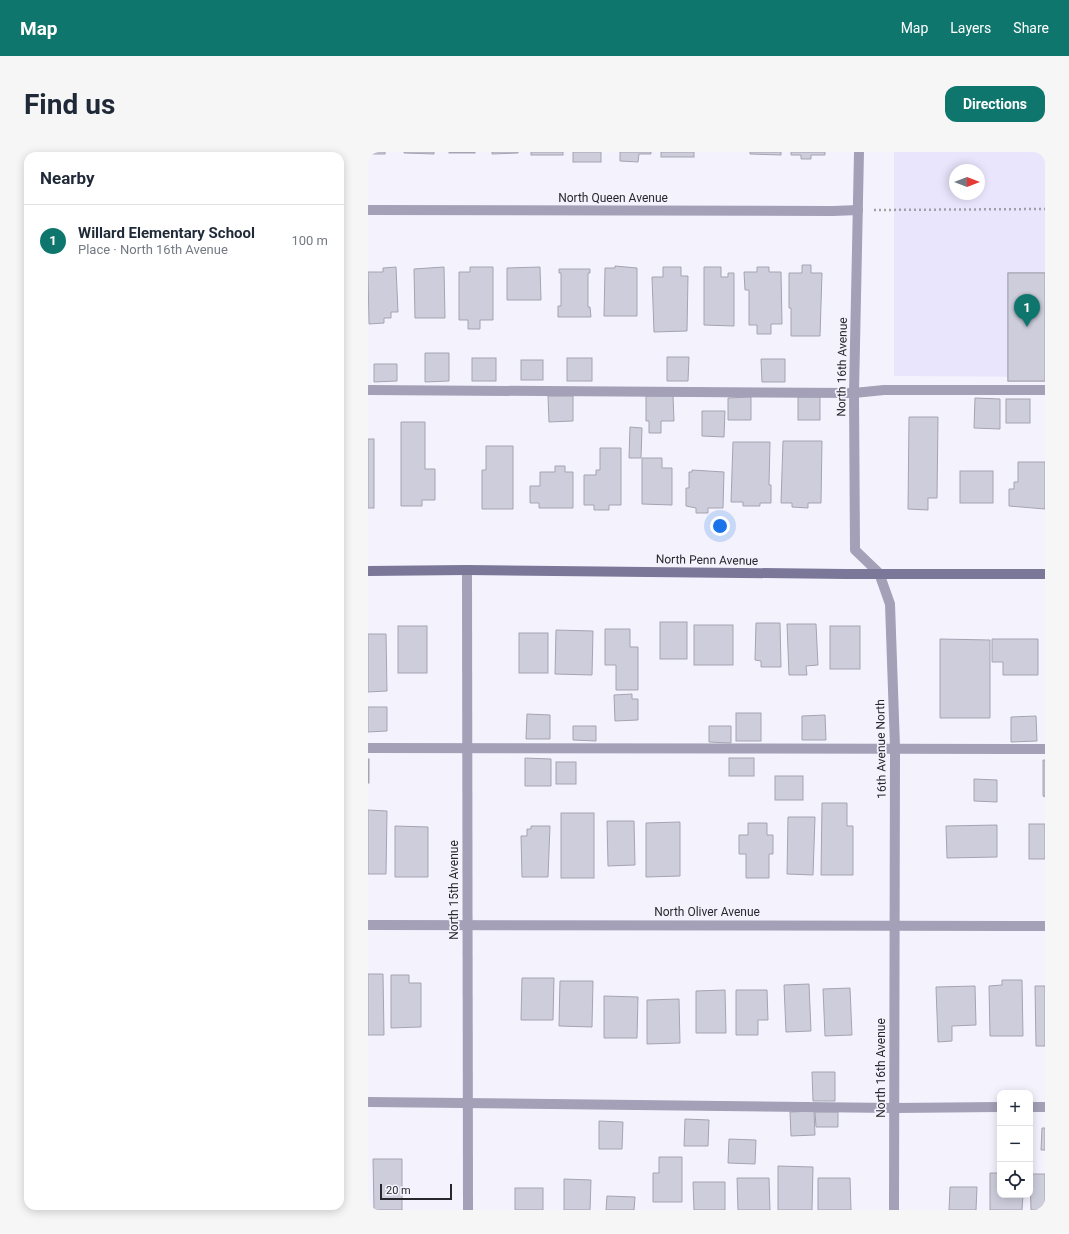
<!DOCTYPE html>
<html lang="en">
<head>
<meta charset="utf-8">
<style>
	:root { --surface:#fff; --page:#f6f6f7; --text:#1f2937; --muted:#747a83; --line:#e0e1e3; --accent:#0f766e }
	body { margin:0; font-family:Roboto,sans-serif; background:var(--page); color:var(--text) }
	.controls { position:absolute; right:12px; bottom:12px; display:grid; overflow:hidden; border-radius:8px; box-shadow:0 2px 10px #0003 }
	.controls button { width:36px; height:36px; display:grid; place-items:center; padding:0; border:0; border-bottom:1px solid var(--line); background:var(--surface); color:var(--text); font:20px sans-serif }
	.compass { position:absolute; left:581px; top:12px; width:36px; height:36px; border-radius:50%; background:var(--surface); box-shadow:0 2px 10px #0003; rotate:90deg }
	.scale { position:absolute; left:12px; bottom:10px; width:72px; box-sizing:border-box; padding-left:4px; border:2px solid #28272d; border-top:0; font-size:11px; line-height:14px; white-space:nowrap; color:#28272d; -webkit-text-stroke:3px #f4f3fd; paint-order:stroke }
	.you { position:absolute; left:352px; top:374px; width:14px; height:14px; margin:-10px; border:3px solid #fff; border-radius:50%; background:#1a73e8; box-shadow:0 0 0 6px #1a73e833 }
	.badge { display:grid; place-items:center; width:26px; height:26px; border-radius:50%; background:var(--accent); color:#fff; font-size:13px; font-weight:700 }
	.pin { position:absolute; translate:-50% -33px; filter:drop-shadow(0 1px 2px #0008) }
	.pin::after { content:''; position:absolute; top:21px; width:14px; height:12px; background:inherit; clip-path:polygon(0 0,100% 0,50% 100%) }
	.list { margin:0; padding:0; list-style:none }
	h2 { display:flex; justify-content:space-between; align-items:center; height:52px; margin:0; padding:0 16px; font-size:17px }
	h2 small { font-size:13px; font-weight:400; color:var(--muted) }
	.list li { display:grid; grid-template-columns:26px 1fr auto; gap:12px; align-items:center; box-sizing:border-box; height:72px; padding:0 16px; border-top:1px solid var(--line) }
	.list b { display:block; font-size:15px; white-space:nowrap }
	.list p { margin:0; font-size:13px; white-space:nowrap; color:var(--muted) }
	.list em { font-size:13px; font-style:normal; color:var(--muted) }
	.icon { flex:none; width:22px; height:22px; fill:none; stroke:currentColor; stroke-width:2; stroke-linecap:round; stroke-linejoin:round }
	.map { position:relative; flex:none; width:677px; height:1058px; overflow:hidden; border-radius:12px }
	header { display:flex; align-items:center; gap:24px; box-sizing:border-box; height:56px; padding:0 20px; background:var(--accent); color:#fff }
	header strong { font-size:19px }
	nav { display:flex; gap:22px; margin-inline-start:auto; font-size:14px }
	.intro { display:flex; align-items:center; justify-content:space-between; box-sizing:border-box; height:96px; padding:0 24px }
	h1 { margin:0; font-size:28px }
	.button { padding:10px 18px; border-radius:12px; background:var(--accent); color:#fff; font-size:14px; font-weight:700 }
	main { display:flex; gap:24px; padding:0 24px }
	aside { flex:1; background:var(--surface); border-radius:12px; box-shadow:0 2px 10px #0003 }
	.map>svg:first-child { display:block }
	.built { fill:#e8e5fc; fill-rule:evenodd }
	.building { fill:#cecddc; stroke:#a5a3b2 }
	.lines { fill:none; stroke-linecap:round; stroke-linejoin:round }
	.path { stroke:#a1a0a8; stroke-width:2.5; stroke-dasharray:2 3; stroke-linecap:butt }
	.service { stroke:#a3a0b7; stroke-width:10 }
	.minor { stroke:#a3a0b7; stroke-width:10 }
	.secondary { stroke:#7b7798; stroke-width:10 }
	.labels { text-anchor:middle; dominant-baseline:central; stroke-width:3.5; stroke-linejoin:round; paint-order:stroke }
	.street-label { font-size:12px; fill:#28272d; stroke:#f4f3fd }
</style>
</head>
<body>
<header>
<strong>Map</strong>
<nav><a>Map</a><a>Layers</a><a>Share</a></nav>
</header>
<div class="intro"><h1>Find us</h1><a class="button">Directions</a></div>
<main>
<aside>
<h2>Nearby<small></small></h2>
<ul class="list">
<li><span class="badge">1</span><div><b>Willard Elementary School</b><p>Place · North 16th Avenue</p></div><em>100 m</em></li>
</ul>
</aside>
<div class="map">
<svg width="677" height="1058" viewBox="0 0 677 1058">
	<rect width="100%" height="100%" fill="#f4f3fd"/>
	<path class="built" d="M526,0H677V225L526,224ZM587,18H611V42H587Z"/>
	<g class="building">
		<rect x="0" y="0" width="17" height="2"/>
		<polygon points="36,0 66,0 66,2 36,1"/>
		<rect x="81" y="0" width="26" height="1"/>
		<polygon points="124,0 150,0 150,1 124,2"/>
		<rect x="163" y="0" width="32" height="3"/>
		<rect x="205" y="0" width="28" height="10"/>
		<polygon points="252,0 283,0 283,2 271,2 270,10 252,9"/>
		<rect x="293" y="0" width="33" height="5"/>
		<polygon points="382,0 413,0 413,3 382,2"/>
		<polygon points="423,0 457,0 457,3 443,3 443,7 433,7 433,3 423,3"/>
		<polygon points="434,113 443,113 443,121 454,121 452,184 423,184 423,156 421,156 421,121 434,121"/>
		<polygon points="247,114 269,116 269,164 236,164 237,116 247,116"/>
		<polygon points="28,115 30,160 23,160 23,166 16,166 16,171 1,172 0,120 15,120 15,116"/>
		<polygon points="76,115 77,166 47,166 46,117"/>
		<polygon points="102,115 125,115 125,168 112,168 112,177 100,177 100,168 91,168 91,120 102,120"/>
		<polygon points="172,115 173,148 139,148 139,116"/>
		<polygon points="295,115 313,115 313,124 320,124 319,179 286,180 284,125 295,125"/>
		<polygon points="336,115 353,115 353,125 360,125 360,121 366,121 366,174 336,173"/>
		<polygon points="389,115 401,115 401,120 413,120 414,172 403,172 403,182 389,182 389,173 381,173 381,138 377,138 376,120 389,120"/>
		<polygon points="191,117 222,117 222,121 220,121 220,155 222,155 223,165 190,165 190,154 193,154 193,121 191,121"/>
		<rect x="640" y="121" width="37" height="108"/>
		<rect x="640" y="121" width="37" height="108"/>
		<polygon points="57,201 81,201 81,229 57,230"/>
		<polygon points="299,205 321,205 320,229 299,229"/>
		<rect x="104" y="206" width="24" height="23"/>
		<rect x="199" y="206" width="25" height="23"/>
		<polygon points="393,207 417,207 417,230 394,230"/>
		<rect x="153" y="208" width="22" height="20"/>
		<polygon points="6,212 29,212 29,229 6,230"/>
		<polygon points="180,244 205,244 205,269 181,270"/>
		<polygon points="278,244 305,244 306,269 293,269 293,281 281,281 281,269 278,269"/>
		<polygon points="383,245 383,268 360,268 360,246"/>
		<rect x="430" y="245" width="22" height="23"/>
		<polygon points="607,246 632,247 632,277 606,276"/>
		<rect x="638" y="247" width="24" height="24"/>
		<polygon points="334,259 357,259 356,285 334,284"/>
		<polygon points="541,265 570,265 569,346 560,346 560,358 540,357"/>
		<polygon points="33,270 57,270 57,317 67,317 67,348 54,348 54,354 33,354"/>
		<polygon points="262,275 274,276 273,306 261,306"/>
		<rect x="0" y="287" width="6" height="69"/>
		<polygon points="415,289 454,289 453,351 440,351 440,356 424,355 424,351 413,351"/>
		<polygon points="365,290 402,290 401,333 403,333 403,351 392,351 392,354 375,354 375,350 363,350"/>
		<polygon points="118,294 145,294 145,357 114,357 114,318 118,318"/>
		<polygon points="232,296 253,296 253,353 241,353 241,358 226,358 226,353 216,353 216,323 228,323 228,318 232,318"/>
		<polygon points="274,306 294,306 294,316 304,316 304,353 274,352"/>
		<polygon points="650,310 677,310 677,357 641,354 641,337 646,337 646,330 650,330"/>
		<polygon points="187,314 197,314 197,320 205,320 205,356 171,356 171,351 162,351 162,334 172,334 172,320 187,320"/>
		<polygon points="324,318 356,320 355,356 340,356 340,361 328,361 328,356 318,354 318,336 321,336 321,320 324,320"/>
		<rect x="592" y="319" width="33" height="32"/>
		<rect x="292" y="470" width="27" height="37"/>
		<polygon points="388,471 412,471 413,515 393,515 393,509 387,508"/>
		<polygon points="419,472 448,472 450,513 438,514 439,523 421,523"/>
		<rect x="326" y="473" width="39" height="40"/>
		<rect x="30" y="474" width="29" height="47"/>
		<rect x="462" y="474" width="30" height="43"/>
		<polygon points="237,477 262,477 262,495 270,495 270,538 248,538 248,513 237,513"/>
		<polygon points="188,478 225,479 224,523 187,522"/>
		<rect x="151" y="481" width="29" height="40"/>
		<polygon points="0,482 18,482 19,539 0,540"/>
		<polygon points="572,487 622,488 622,566 572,566"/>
		<polygon points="624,487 670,487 670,523 635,523 635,510 624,510"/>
		<polygon points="264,542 264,547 270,547 270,568 247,569 246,543"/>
		<polygon points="0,555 19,555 19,579 0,580"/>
		<rect x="368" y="561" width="25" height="28"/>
		<polygon points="159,562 182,563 182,587 158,587"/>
		<polygon points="457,563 458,588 434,588 434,564"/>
		<polygon points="668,564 669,589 643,590 643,565"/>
		<polygon points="205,574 228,574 228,589 205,588"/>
		<polygon points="341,574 363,574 363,591 341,590"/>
		<polygon points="157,606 183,607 183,634 157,634"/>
		<rect x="361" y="606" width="25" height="18"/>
		<rect x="0" y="607" width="1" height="24"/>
		<polygon points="675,608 677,608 677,645 675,644"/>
		<rect x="188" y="610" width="20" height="22"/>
		<rect x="407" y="624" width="28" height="24"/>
		<polygon points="606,627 629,628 629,650 606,649"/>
		<polygon points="454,651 479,651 479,674 485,674 485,723 453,723"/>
		<polygon points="0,658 19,659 18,722 0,722"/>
		<rect x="193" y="661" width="33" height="65"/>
		<polygon points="420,665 447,665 445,723 419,722"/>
		<polygon points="239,669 266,669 267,713 240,714"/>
		<polygon points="312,670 312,724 278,725 278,671"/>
		<polygon points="380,671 399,671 399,683 405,683 405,702 401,702 401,726 378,726 378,702 371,702 371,683 380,683"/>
		<rect x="661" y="672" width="16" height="35"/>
		<polygon points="629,673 629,705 579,706 578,674"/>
		<polygon points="27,674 60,675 60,725 27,725"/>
		<polygon points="163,674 182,674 180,725 154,725 153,684 159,684 159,677 163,677"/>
		<polygon points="0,822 15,822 16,883 0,883"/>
		<polygon points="23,823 41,823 41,831 53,831 53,875 23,876"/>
		<polygon points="154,826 186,826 185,868 153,868"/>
		<polygon points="634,828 654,828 655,884 622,884 621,834 634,833"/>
		<polygon points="192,829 225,829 224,875 191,874"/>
		<polygon points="441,832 443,879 418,880 416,833"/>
		<polygon points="607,834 608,873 584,874 584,889 570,890 568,835"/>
		<polygon points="667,834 677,834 677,894 668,894"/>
		<polygon points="482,836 484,883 457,884 455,837"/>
		<polygon points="357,838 358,881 328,881 328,839"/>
		<polygon points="368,838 399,838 400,868 390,868 390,883 368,883"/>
		<polygon points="236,844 270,845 269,886 236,886"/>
		<polygon points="311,847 312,891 279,892 279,848"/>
		<polygon points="444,920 467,920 467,949 445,949"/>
		<polygon points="446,959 447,983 423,984 422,960"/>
		<polygon points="447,960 470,960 470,975 448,975"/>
		<polygon points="317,967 341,968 340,994 316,994"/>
		<polygon points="231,969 255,970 254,997 231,997"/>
		<polygon points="674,976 677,976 677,998 673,998"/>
		<polygon points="361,987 388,988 387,1012 360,1011"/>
		<polygon points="291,1005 314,1005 314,1050 285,1050 285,1021 291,1021"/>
		<polygon points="5,1007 34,1007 34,1058 6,1058"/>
		<polygon points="410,1014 445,1015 444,1058 410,1058"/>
		<polygon points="622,1021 632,1021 632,1043 655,1043 654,1058 622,1058"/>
		<polygon points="662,1022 677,1022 677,1058 663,1058"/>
		<polygon points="369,1026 401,1026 402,1058 370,1058"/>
		<polygon points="450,1026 482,1026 483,1058 450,1058"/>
		<polygon points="196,1027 223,1028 222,1058 196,1058"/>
		<polygon points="325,1030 357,1030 357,1058 326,1058"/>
		<polygon points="582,1035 609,1035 608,1058 581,1058"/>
		<rect x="147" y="1036" width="28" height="22"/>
		<polygon points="239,1044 267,1045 266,1058 238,1058"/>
	</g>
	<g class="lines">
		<polyline class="path" points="506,58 677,57"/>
		<g class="service">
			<polyline points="0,238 486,241 516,238 677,238"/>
			<polyline points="0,596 677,597"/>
			<polyline points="0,950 526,956 632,955"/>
			<polyline points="662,955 677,955"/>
		</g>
		<g class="minor">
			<polyline points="491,0 486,241 487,398 511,421 522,452 527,595 526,1058"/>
			<polyline points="0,58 465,59 490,58"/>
			<polyline points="99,418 100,1058"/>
			<polyline points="0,773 677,774"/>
		</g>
		<polyline class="secondary" points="0,419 99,418 478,422 677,422"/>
	</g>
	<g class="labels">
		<g class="street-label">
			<text x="245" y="46">North Queen Avenue</text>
			<text transform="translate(474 215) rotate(-89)">North 16th Avenue</text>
			<text transform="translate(339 408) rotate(1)">North Penn Avenue</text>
			<text transform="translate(513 597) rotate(-91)">16th Avenue North</text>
			<text transform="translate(86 738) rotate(-90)">North 15th Avenue</text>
			<text x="339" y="760">North Oliver Avenue</text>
			<text transform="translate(513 916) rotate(-90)">North 16th Avenue</text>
		</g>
	</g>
</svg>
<div class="controls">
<button>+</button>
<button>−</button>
<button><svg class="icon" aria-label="locate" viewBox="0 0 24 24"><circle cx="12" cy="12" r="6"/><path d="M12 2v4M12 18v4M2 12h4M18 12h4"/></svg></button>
</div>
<svg class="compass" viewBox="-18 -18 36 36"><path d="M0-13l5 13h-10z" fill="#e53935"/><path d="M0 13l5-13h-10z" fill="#747a83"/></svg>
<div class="scale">20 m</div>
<div class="you"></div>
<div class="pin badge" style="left:659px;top:175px">1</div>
</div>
</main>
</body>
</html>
